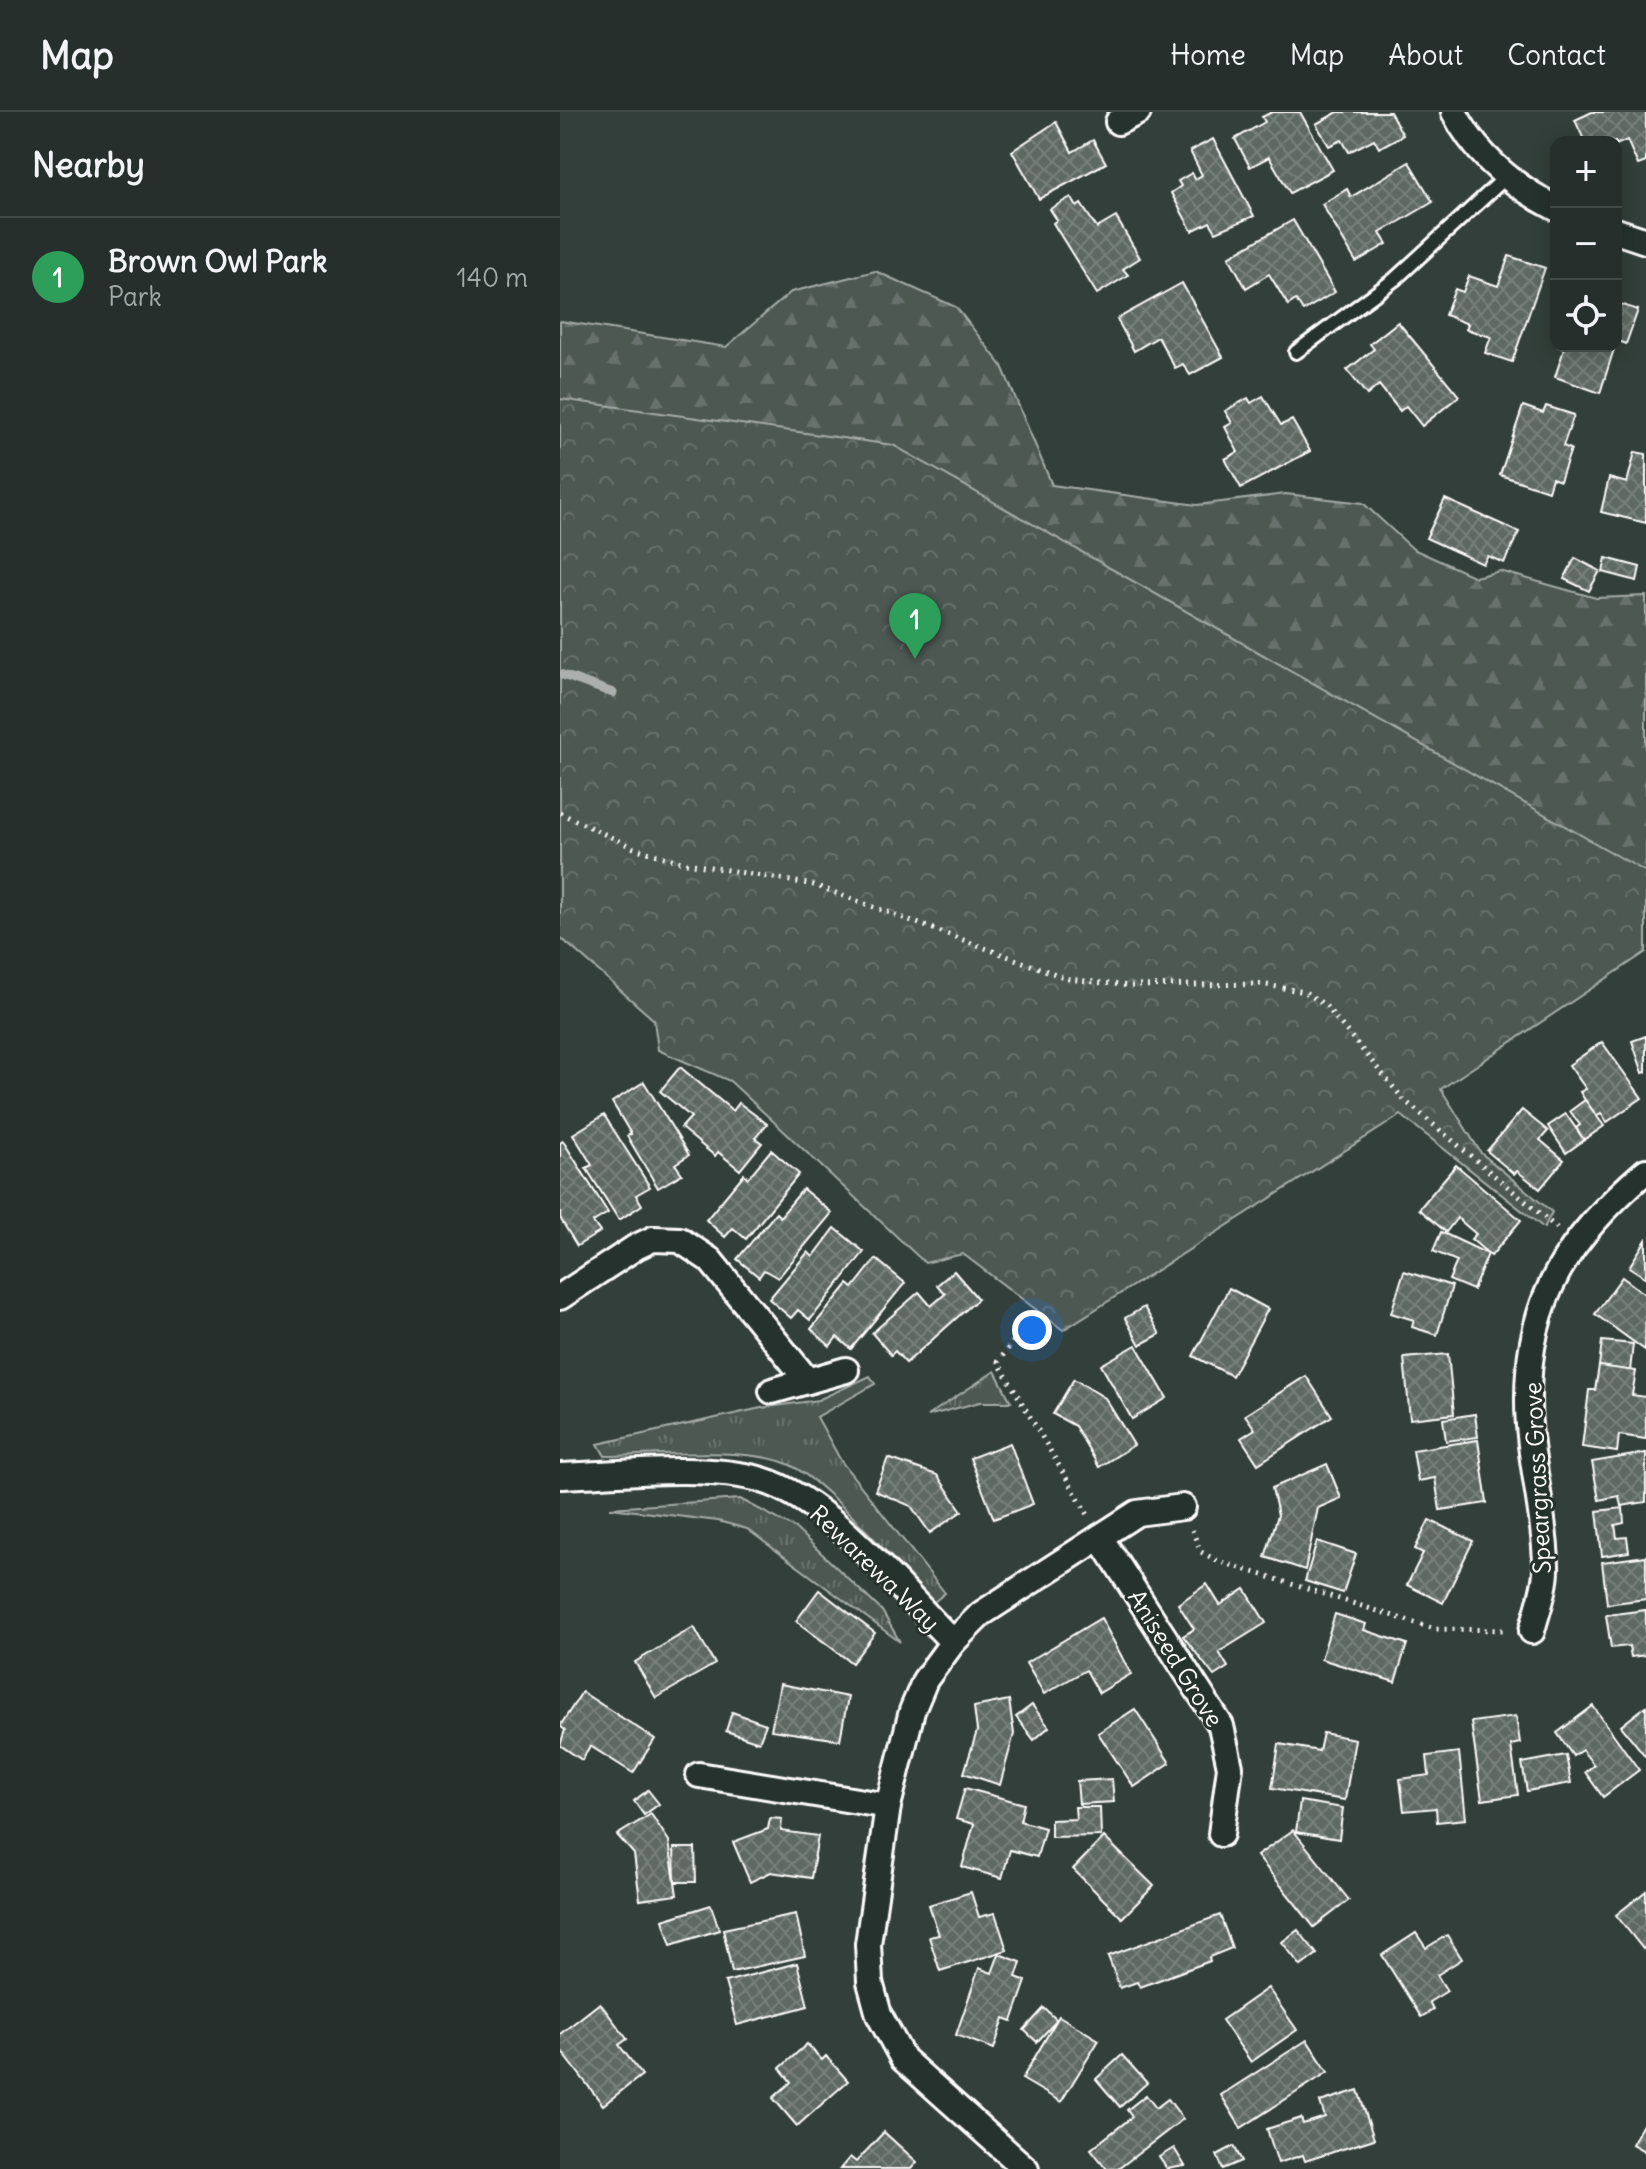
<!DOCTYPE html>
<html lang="en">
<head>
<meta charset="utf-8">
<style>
	:root { --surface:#262f2c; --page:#2e3734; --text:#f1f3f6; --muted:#a4a9a9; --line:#424a48; --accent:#95b2f1 }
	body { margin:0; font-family:Delius,sans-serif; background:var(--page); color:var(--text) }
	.controls { position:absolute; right:24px; top:24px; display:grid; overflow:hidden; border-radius:16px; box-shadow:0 4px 20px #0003 }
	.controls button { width:72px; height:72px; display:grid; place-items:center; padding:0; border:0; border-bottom:2px solid var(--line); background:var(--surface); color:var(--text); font:40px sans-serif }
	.you { position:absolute; left:472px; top:1218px; width:28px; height:28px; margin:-20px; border:6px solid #fff; border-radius:50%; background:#1a73e8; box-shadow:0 0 0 12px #1a73e833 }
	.badge { display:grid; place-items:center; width:52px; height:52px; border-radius:50%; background:var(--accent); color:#fff; font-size:26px; font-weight:700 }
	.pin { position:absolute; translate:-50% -66px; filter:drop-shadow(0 2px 4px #0008) }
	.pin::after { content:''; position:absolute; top:42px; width:28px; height:24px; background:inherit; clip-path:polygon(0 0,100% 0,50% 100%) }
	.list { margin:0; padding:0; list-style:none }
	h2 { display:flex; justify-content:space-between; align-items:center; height:104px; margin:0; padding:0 32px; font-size:34px }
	h2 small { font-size:26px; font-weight:400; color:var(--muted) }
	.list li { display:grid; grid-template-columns:52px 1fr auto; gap:24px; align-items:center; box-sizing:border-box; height:120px; padding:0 32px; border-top:2px solid var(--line) }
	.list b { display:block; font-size:30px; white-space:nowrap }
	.list p { margin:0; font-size:26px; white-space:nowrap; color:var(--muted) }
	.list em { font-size:26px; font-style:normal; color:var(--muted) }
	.icon { flex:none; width:44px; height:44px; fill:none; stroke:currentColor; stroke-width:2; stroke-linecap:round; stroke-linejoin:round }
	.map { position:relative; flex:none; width:1086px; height:2057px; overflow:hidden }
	header { display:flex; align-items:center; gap:48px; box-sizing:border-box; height:112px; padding:0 40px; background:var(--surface); border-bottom:2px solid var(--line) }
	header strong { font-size:38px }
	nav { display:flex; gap:44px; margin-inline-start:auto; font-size:28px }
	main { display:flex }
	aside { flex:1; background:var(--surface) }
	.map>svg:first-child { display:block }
	.grass { fill:url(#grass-tufts); stroke:#a6aca9; stroke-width:2 }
	.forest { fill:url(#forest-firs); stroke:#a6aca9; stroke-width:2 }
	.park { fill:url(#park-crowns); stroke:#a6aca9; stroke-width:2 }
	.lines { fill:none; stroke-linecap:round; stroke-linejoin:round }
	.stream { stroke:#abb0ae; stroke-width:9 }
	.building { fill:url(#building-cross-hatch); stroke:#fff; stroke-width:2 }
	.service-casing { stroke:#fff; stroke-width:18 }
	.minor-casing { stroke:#fff; stroke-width:30 }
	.path { stroke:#fff; stroke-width:5; stroke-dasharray:2 6; stroke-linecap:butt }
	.service { stroke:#26332d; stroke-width:12 }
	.minor { stroke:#26332d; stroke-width:24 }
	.labels { text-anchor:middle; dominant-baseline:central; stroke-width:6; stroke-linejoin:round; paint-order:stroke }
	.street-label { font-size:24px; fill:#fff; stroke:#26332d }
</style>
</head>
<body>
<header>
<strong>Map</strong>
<nav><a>Home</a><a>Map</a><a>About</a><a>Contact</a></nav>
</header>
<main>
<aside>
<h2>Nearby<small></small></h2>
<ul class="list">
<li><span class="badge" style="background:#2e9e5b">1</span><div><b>Brown Owl Park</b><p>Park</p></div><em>140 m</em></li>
</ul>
</aside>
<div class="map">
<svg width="1086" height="2057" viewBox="0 0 1086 2057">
	<defs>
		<pattern id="grass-tufts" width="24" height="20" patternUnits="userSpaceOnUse" patternTransform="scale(2)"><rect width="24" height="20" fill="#4d5853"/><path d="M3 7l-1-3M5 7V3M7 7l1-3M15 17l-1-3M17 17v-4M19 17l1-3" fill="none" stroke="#68716d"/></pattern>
		<pattern id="forest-firs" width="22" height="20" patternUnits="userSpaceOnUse" patternTransform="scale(2)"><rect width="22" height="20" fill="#4d5853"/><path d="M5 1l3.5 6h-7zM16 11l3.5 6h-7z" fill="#68716d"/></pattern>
		<pattern id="park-crowns" width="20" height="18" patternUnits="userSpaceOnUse" patternTransform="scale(2)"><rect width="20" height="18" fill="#4d5853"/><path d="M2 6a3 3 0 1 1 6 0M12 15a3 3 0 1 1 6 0" fill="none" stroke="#68716d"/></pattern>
		<pattern id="building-cross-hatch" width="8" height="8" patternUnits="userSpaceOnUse" patternTransform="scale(2)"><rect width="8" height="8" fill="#5f6964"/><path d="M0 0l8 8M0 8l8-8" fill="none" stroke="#77807b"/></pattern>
	</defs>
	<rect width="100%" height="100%" fill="#333f3a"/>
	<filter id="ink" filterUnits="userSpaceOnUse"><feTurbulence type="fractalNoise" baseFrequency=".0125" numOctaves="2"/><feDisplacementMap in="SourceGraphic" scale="16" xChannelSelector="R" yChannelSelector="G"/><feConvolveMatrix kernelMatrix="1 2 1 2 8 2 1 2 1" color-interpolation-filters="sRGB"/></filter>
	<g filter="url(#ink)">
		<g class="grass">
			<polygon points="435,1259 451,1290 420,1290 367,1304"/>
			<path d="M310,1264L315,1272L257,1305L281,1349L385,1481L374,1490C342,1458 265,1368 228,1352C184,1334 94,1344 45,1344L38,1332L201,1296L258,1288Z"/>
			<polygon points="180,1387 235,1416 322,1499 340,1530 187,1417 158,1409 50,1396"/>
		</g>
		<polygon class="forest" points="315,159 396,195 442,254 492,373 637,393 726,382 803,391 853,437 915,465 940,459 1036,486 1086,484 1086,789 0,607 0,209 166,235 231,180"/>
		<polygon class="park" points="0,287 333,333 1086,760 1086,840 881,977 921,1041 992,1100 984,1116 841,1003 503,1218 403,1142 365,1151 170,969 98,938 94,908 0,825"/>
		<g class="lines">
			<polyline class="stream" points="0,562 53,581"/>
		</g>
		<g class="building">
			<polygon points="712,0 740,0 773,58 730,81 709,45 690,55 675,27 705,10 702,5"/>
			<polygon points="778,0 830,0 843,23 819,36 814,27 789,40 782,28 769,34 756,12"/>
			<polygon points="1032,0 1086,0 1086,50 1078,53 1067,28 1056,33 1056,30 1025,30 1015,8"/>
			<polygon points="496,10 512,40 533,28 546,51 479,87 452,39"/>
			<polygon points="653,27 694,104 656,120 650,110 632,119 611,81 621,74 618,69 632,61 635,67 642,63 630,39"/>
			<polygon points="849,50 873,90 820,121 827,132 796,150 762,92 787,77 791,85"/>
			<polygon points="511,85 517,95 521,92 537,116 556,105 580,146 563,157 568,163 537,182 493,111 497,108 490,97"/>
			<polygon points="733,108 775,180 743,199 736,188 728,193 709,162 686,176 669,145"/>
			<polygon points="949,144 985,156 952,250 925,241 931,225 906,217 908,212 885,203 895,177 903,180 909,164 938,174"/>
			<polygon points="622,171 663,245 630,263 623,252 615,256 598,225 574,239 557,207"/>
			<polygon points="1056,191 1078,198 1066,232 1057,228 1056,232"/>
			<polygon points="838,210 899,284 862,314 846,294 840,299 819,273 807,283 787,258 814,237 810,232"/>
			<polygon points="1055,234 1040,281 995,265 1004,237 998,234"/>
			<polygon points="703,284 721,313 732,308 750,339 681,376 665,347 678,340 665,315 672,311 665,299 688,286 691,291"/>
			<polygon points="963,294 983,301 986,294 1014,303 1003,334 1011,337 1000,369 992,366 988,379 940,363"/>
			<polygon points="1075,340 1086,342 1086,411 1041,400 1049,366 1067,371"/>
			<polygon points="885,387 959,420 944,451 928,444 923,452 866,426"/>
			<polygon points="1015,446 1040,459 1029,479 1004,467"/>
			<polygon points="1046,446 1080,455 1077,469 1043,460"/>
			<polygon points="1086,924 1086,960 1083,961 1072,929"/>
			<polygon points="1042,930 1082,986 1047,1010 1041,1001 1037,1004 1025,988 1020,980 1026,977 1009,953"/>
			<polygon points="120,955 173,999 179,991 207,1012 195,1026 202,1031 180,1058 158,1040 155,1044 121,1016 131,1005 100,979"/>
			<polygon points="84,970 129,1043 115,1052 122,1062 98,1076 67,1024 71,1022 52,990"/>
			<polygon points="1025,988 1044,1014 1024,1028 1016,1016 1020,1013 1010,999"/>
			<polygon points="962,998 988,1019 980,1028 1004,1048 980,1077 957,1059 954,1062 927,1039"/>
			<polygon points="1006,1002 1024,1028 1006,1041 988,1014"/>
			<polygon points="44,1003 90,1075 76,1083 82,1093 59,1108 26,1056 32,1053 13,1022"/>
			<polygon points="3,1029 48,1101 33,1110 40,1120 17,1134 0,1106 0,1031"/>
			<polygon points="211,1038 239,1062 186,1127 173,1116 165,1125 146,1108 184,1062 188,1066"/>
			<polygon points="896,1053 961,1108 931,1144 911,1127 916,1122 897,1106 886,1120 859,1097"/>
			<polygon points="243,1077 272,1101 218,1166 204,1158 199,1165 177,1147 216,1101 220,1105"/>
			<polygon points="275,1116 304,1140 250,1208 238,1198 231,1206 209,1187 248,1140 253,1145"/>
			<polygon points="881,1120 928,1142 913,1178 889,1168 897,1149 873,1139"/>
			<polygon points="1086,1128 1086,1166 1069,1155"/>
			<polygon points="316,1147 345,1171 291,1237 277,1225 270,1234 251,1217 288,1172 293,1176"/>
			<polygon points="394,1159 418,1187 346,1251 335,1239 331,1243 312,1221 359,1180 371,1194 385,1182 377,1173"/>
			<polygon points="844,1159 892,1174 877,1223 852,1215 854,1208 831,1201"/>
			<polygon points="1062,1165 1086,1183 1085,1238 1035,1202"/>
			<polygon points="669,1176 708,1197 672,1264 633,1244"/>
			<polygon points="584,1195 600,1222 580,1233 565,1206"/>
			<polygon points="1042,1229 1073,1232 1070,1259 1039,1254"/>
			<polygon points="576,1233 607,1286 572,1307 541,1253"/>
			<polygon points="888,1242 894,1302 850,1307 844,1246"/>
			<polygon points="1039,1254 1076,1259 1072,1283 1086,1285 1086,1327 1059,1323 1057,1340 1022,1335 1029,1278 1035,1278"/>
			<polygon points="746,1264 772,1304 698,1352 681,1326 695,1317 685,1303"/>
			<polygon points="514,1267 545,1286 574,1333 539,1355 515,1314 493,1302"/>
			<polygon points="915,1302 918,1325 886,1329 883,1307"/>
			<polygon points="918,1328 927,1391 880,1398 875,1366 858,1369 853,1338"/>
			<polygon points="450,1331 473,1392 434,1407 410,1346"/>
			<polygon points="1086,1341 1086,1390 1061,1394 1059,1384 1039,1388 1032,1350"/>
			<polygon points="328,1346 377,1363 402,1399 370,1421 351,1394 315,1379"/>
			<polygon points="767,1352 781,1386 758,1396 745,1458 705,1445 718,1403 712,1376"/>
			<polygon points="1063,1396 1064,1411 1055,1413 1057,1426 1067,1425 1069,1440 1042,1444 1037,1399"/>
			<polygon points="869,1408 913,1429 883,1491 847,1473 863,1441 855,1437"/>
			<polygon points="757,1429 796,1442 783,1481 745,1469"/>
			<polygon points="1086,1444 1086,1487 1047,1492 1042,1450"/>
			<polygon points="647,1472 660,1493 685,1477 706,1511 659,1540 668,1555 654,1564 623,1524 634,1517 618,1492"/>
			<polygon points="259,1478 315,1521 292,1551 236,1509"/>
			<polygon points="1086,1498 1086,1543 1071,1545 1069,1534 1051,1536 1046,1503"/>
			<polygon points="775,1502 806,1512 804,1518 847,1532 835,1570 761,1547"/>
			<polygon points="541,1506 571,1562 539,1581 526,1558 484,1582 466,1551"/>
			<polygon points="134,1515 155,1552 96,1586 75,1550"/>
			<polygon points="220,1572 288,1585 280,1628 211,1618"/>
			<polygon points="22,1580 95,1627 73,1661 30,1634 22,1648 0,1633 5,1618 0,1614"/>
			<polygon points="449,1588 454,1622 440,1673 404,1661 417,1619 414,1595"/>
			<polygon points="472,1593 489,1615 474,1628 456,1605"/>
			<polygon points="1033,1594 1079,1658 1043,1685 1025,1660 1034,1653 1022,1638 1013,1644 997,1621"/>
			<polygon points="1086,1594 1086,1645 1061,1614"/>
			<polygon points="575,1597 610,1651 574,1675 538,1621"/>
			<polygon points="172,1600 206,1612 199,1630 166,1619"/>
			<polygon points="956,1604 960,1631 951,1633 958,1683 922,1688 911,1610"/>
			<polygon points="763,1621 795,1627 785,1688 712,1676 719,1632 759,1639"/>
			<polygon points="899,1640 906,1707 877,1710 876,1696 844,1699 840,1667 869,1663 867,1644"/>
			<polygon points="1006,1643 1011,1671 967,1679 962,1651"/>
			<polygon points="552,1667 554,1690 519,1692 517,1669"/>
			<polygon points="405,1676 464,1692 460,1709 485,1716 477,1745 450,1738 442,1766 402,1755 414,1712 396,1707"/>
			<polygon points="88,1678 99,1692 84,1703 74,1689"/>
			<polygon points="740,1689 783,1696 779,1727 736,1720"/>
			<polygon points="515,1695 540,1695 541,1724 491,1725 491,1708 516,1707"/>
			<polygon points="91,1702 109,1729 117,1783 80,1788 74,1742 57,1723"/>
			<polygon points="210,1706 222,1707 221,1719 258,1724 251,1766 211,1760 190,1770 173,1730 208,1717"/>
			<polygon points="733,1718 789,1788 754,1815 697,1744"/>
			<polygon points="544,1725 594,1774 562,1806 513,1757"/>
			<polygon points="114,1736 135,1736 136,1770 115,1770"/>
			<polygon points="1086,1779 1086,1834 1083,1837 1056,1803"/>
			<polygon points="411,1780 419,1805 435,1801 447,1838 380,1859 369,1825 379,1823 369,1793"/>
			<polygon points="151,1793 159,1818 111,1833 103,1808"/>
			<polygon points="236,1802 245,1844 172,1860 163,1817"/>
			<polygon points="660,1803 672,1836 649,1845 650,1849 580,1875 577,1870 560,1876 548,1844"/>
			<polygon points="738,1818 757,1842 741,1854 722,1830"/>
			<polygon points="856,1821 866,1836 887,1823 902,1847 877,1863 887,1879 869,1890 873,1898 861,1905 822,1843"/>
			<polygon points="439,1842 461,1850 456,1865 466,1869 452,1909 444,1906 434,1937 396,1923 419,1856 432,1861"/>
			<polygon points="237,1851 248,1894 177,1913 165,1870"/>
			<polygon points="708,1876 737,1918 691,1950 662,1908"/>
			<polygon points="40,1891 67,1927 59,1933 82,1963 43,1993 0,1937 0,1922"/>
			<polygon points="484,1896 497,1908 477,1930 464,1918"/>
			<polygon points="499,1904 539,1928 501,1990 462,1967"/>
			<polygon points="747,1928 768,1960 681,2016 661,1983"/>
			<polygon points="247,1932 262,1948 266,1944 288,1969 237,2014 213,1986 231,1970 220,1956"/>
			<polygon points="562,1943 587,1971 560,1995 536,1967"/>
			<polygon points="798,1978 814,2027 745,2049 743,2043 718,2051 707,2017 741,2006 743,2012 765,2005 760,1990"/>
			<polygon points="586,1983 596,1996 608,1987 623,2007 558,2057 547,2057 531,2037 572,2005 567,1998"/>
			<polygon points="1086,2007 1086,2040 1072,2032"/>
			<polygon points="324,2020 357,2050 351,2057 280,2057 290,2045 296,2050"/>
			<polygon points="674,2034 682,2049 663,2057 657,2043"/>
			<polygon points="614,2036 625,2054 607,2057 599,2045"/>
		</g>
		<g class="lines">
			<g class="service-casing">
				<polyline id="service" points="736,240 835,167 946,65"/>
			</g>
			<g class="minor-casing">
				<g id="minor">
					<path d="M894,0C916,43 953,74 996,96"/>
					<polyline points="558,10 578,0"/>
					<polyline points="1056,119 1086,129"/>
					<polyline points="0,1185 76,1135 93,1127 120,1128 150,1148 248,1269"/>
					<polyline points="212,1279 286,1258"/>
					<path d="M0,1364C59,1362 146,1352 202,1368C270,1388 342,1480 393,1530"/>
					<polyline points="540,1425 661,1614 670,1655 661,1722"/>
					<path d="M972,1519C977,1499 987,1474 986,1453C985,1399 968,1344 968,1289C967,1185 1010,1124 1086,1059"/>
					<polyline points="139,1663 328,1694"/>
					<polyline points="466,2057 343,1947 319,1903 310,1870 308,1832 328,1694 352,1599 365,1568 393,1530 421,1502 577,1401 623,1395"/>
				</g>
			</g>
			<g class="path">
				<polyline points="0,701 74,736 121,750 254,773 509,867 570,874 701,872 745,880 765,893 844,988 997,1116"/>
				<polyline points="458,1223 438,1250 528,1403"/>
				<polyline points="632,1418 641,1440 658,1449 875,1517 946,1518"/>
			</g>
			<use href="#service" class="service"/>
			<use href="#minor" class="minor"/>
		</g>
	</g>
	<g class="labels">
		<g class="street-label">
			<text transform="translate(977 1366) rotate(-93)">Speargrass Grove</text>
			<text transform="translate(315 1456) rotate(44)">Rewarewa Way</text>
			<text transform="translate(616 1546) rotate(58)">Aniseed Grove</text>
		</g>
	</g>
</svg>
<div class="controls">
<button>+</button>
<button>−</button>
<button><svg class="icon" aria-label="locate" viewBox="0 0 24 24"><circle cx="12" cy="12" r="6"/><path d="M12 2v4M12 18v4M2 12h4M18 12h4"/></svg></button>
</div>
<div class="you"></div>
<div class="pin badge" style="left:355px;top:547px;background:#2e9e5b">1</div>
</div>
</main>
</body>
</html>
